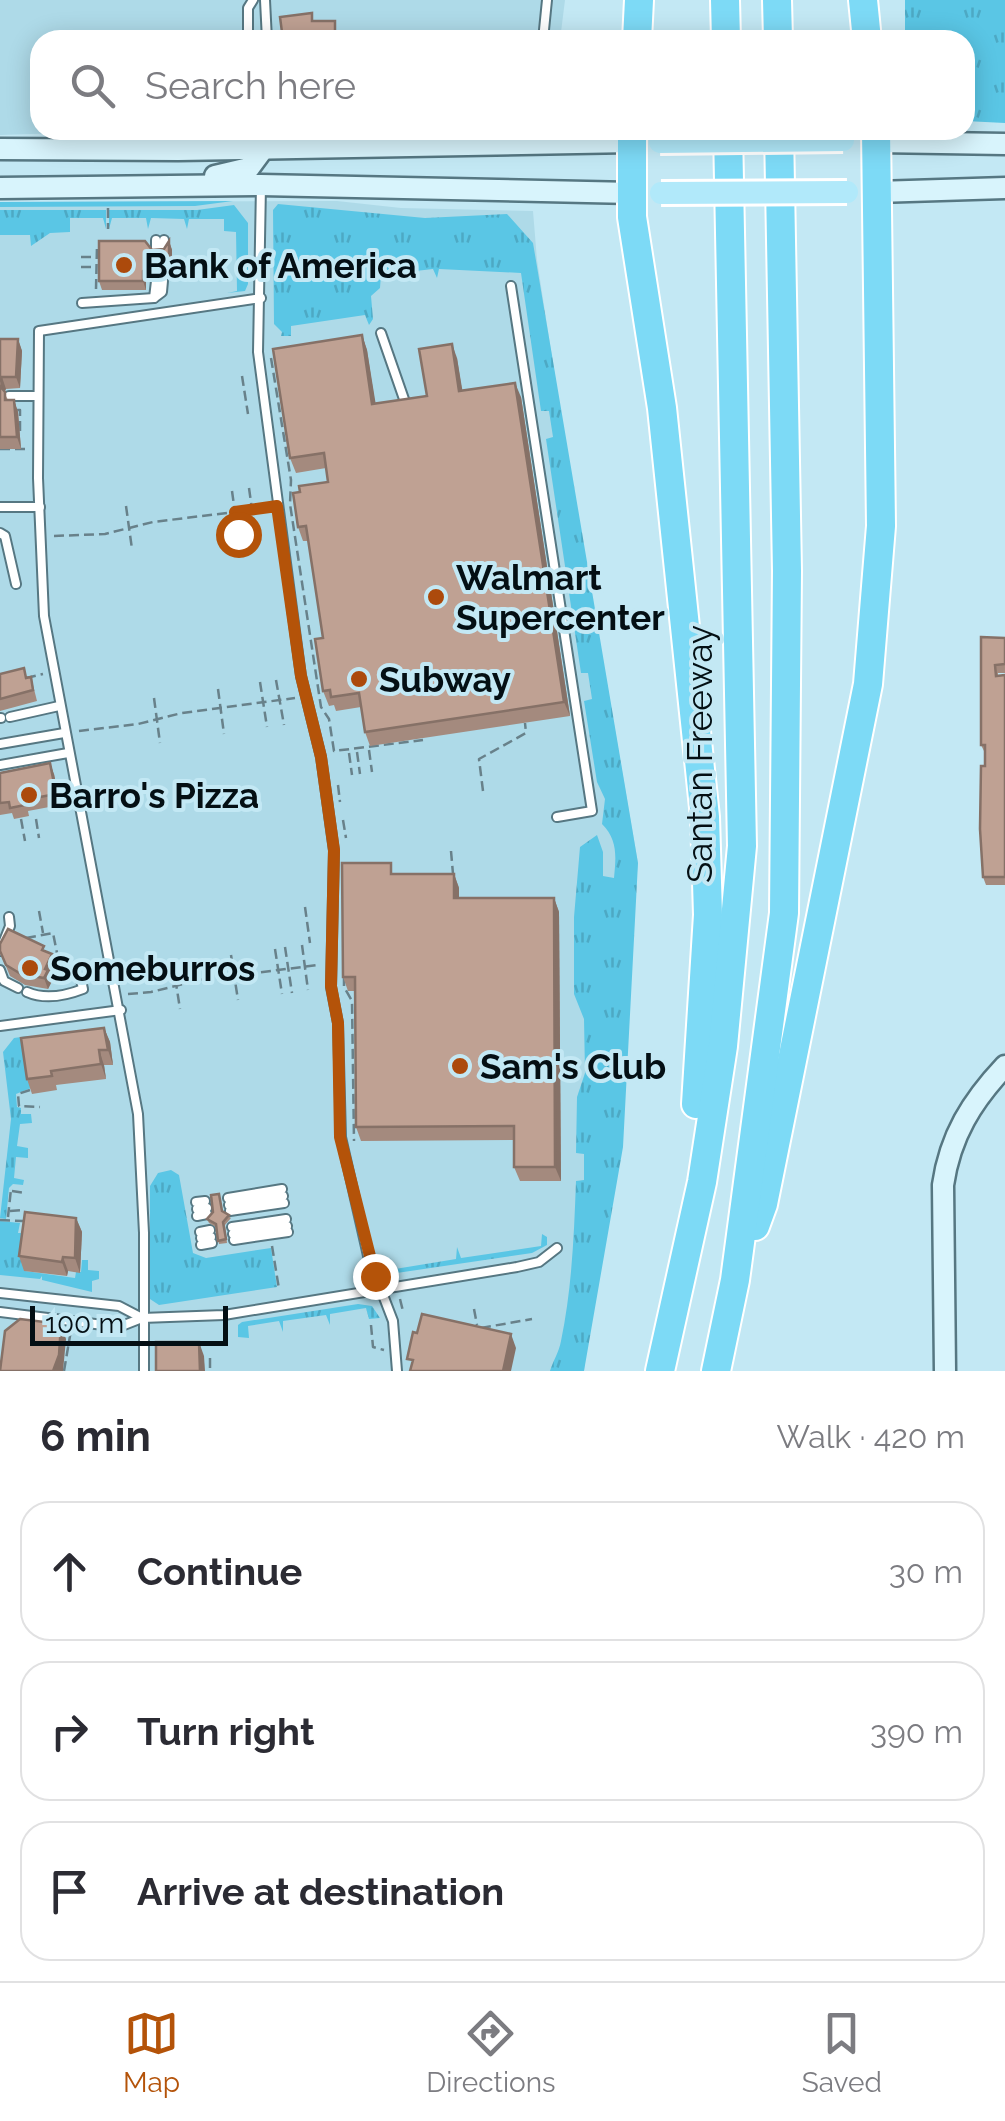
<!DOCTYPE html>
<html lang="en">
<head>
<meta charset="utf-8">
<style>
	:root { --surface:#fff; --page:#f7f7f7; --text:#2b2b33; --muted:#7c7c81; --line:#e1e1e2; --accent:#b45309 }
	body { margin:0; font-family:Raleway,sans-serif; background:var(--page); color:var(--text) }
	.scale { position:absolute; left:30px; bottom:25px; width:198px; box-sizing:border-box; padding-left:10px; border:5px solid #040f14; border-top:0; font-size:28px; line-height:35px; white-space:nowrap; color:#040f14; -webkit-text-stroke:8px #c3e8f4; paint-order:stroke }
	.stop { position:absolute; width:30px; height:30px; margin:-22px; border:8px solid #b45309; border-radius:50%; background:#fff }
	.stop.end { background:#b45309; border-color:#fff; box-shadow:0 2px 10px #0008 }
	.list { margin:0; padding:0; list-style:none }
	h2 { display:flex; justify-content:space-between; align-items:center; height:130px; margin:0; padding:0 40px; font-size:42px }
	h2 small { font-size:32px; font-weight:400; color:var(--muted) }
	.list li { display:grid; grid-template-columns:65px 1fr auto; gap:30px; align-items:center; box-sizing:border-box; height:140px; margin:0 20px 20px; padding:0 20px; border:2px solid var(--line); border-radius:30px }
	.list b { display:block; font-size:38px; white-space:nowrap }
	.list em { font-size:32px; font-style:normal; color:var(--muted) }
	.icon { flex:none; width:55px; height:55px; fill:none; stroke:currentColor; stroke-width:2; stroke-linecap:round; stroke-linejoin:round }
	.map { position:relative; flex:none; width:1005px; height:1371px; overflow:hidden }
	.search { position:absolute; background:var(--surface); box-shadow:0 5px 25px #0003; left:30px; right:30px; top:30px; height:110px; display:flex; align-items:center; gap:25px; box-sizing:border-box; padding:0 35px; border-radius:30px; color:var(--muted); font-size:38px }
	.sheet { height:610px; background:var(--surface) }
	nav { display:flex; justify-content:space-around; align-items:center; box-sizing:border-box; height:140px; border-top:2px solid var(--line); background:var(--surface); font-size:28px; color:var(--muted) }
	nav a { display:grid; justify-items:center; gap:5px }
	nav .on { color:var(--accent) }
	.map>svg:first-child { display:block }
	.built { fill:#aedae8 }
	.grass { fill:url(#grass-tufts) }
	.lines { fill:none; stroke-linecap:round; stroke-linejoin:round }
	.lane-casing { stroke:#567782; stroke-width:12 }
	.secondary-casing { stroke:#567782; stroke-width:25 }
	.highway-casing { stroke:#fff; stroke-width:32 }
	.path { stroke:#68818a; stroke-width:2.5; stroke-dasharray:10 5; stroke-linecap:butt }
	.lane { stroke:#fff; stroke-width:8 }
	.secondary { stroke:#d8f4fc; stroke-width:20 }
	.highway { stroke:#7ddaf6; stroke-width:28 }
	.primary-bridge-casing { stroke:#fff; stroke-width:28; stroke-linecap:butt }
	.primary-bridge { stroke:#b1e9fa; stroke-width:22 }
	.wall { fill:#a48a7e }
	.shaded-wall { fill:#867167 }
	.building { fill:#bfa193; stroke:#867167; stroke-width:2.5 }
	.route { stroke:#b45309; stroke-width:12 }
	.poi-dot { fill:#ac4a0c; stroke:#c3e8f4; stroke-width:4 }
	.labels { text-anchor:middle; dominant-baseline:central; stroke-width:8; stroke-linejoin:round; paint-order:stroke }
	.poi-label { font-size:35px; font-weight:bold; fill:#040f14; stroke:#c3e8f4; text-anchor:start }
	.street-label { font-size:35px; fill:#040f14; stroke:#c3e8f4 }
</style>
</head>
<body>
<div class="map">
<svg width="1005" height="1371" viewBox="0 0 1005 1371">
	<defs>
		<pattern id="grass-tufts" width="24" height="20" patternUnits="userSpaceOnUse" patternTransform="scale(2.5)"><rect width="24" height="20" fill="#5ac6e5"/><path d="M3 7l-1-3M5 7V3M7 7l1-3M15 17l-1-3M17 17v-4M19 17l1-3" fill="none" stroke="#4da9c4"/></pattern>
	</defs>
	<rect width="100%" height="100%" fill="#c3e8f4"/>
	<g class="built">
		<polygon points="0,0 565,0 560,40 40,40 40,130 340,130 290,131 234,138 149,138 94,132 0,135"/>
		<polygon points="337,201 401,208 533,211 537,260 565,441 638,863 584,1371 0,1371 0,202"/>
	</g>
	<g class="grass">
		<polygon points="905,0 1005,0 1005,123 965,121 965,40 905,40"/>
		<polygon points="233,201 195,206 0,207 0,202"/>
		<path d="M278,204L425,218L507,214L533,243L638,863L623,1147L584,1371H550C553,1361 559,1352 561,1341C572,1288 574,1235 576,1181L584,1180V1154L576,1153L577,1097L585,1073L584,1019L574,994V917L580,847L597,835L603,852V876L614,878C616,857 618,840 602,824L605,799L597,782L584,701L592,699L588,673H581L546,439L553,437L549,411H541L521,273L439,269L437,278L433,269L381,275L380,288L371,296L373,319L369,325L365,315L291,326V336H281L282,332L274,324L273,210Z"/>
		<polygon points="234,205 248,223 248,284 245,291 227,293 237,291 236,232 224,231 224,219 189,219 187,229 184,219 151,218 148,229 146,218 112,218 109,229 109,210 197,210"/>
		<polygon points="0,210 106,210 106,229 103,218 70,218 70,232 50,233 31,246 30,235 0,235"/>
		<polygon points="28,1036 31,1088 16,1094 17,1107 21,1108 21,1114 31,1114 32,1123 20,1124 17,1146 28,1148 28,1158 16,1157 14,1178 24,1180 23,1185 13,1184 9,1188 6,1219 0,1218 11,1119 3,1052 14,1038"/>
		<polygon points="171,1170 179,1175 193,1253 206,1258 271,1248 277,1287 159,1305 150,1299 150,1186 158,1173"/>
		<polygon points="0,1221 20,1223 18,1233 25,1233 25,1271 75,1278 76,1272 81,1272 82,1260 88,1260 88,1270 99,1271 99,1279 92,1281 92,1292 42,1280 42,1276 40,1279 0,1275"/>
		<polygon points="542,1234 547,1237 547,1245 532,1253 390,1274 387,1259 390,1258 395,1269 456,1259 457,1247 461,1258 541,1246"/>
		<polygon points="358,1304 372,1306 380,1318 369,1319 366,1308 330,1314 330,1325 326,1315 283,1321 283,1332 279,1321 248,1326 249,1338 238,1337 238,1325 242,1322"/>
	</g>
	<g class="lines">
		<g class="lane-casing">
			<g id="lane">
				<polyline points="265,0 267,40"/>
				<polyline points="248,40 248,8 253,0"/>
				<polyline points="543,40 547,0"/>
				<polyline points="261,185 258,352 301,676 321,757 334,851 331,987 338,1023 341,1137 368,1256 393,1321 397,1371"/>
				<polyline points="156,240 156,251"/>
				<polyline points="164,240 164,251"/>
				<polyline points="511,286 592,811 557,817"/>
				<polyline points="154,298 156,281"/>
				<polyline points="82,303 154,298 162,292 163,281"/>
				<polyline points="381,333 405,402"/>
				<polyline points="9,396 38,396"/>
				<polyline points="0,507 40,507"/>
				<polyline points="0,533 5,536 16,584"/>
				<polyline points="10,717 59,706"/>
				<polyline points="0,718 1,718"/>
				<polyline points="0,744 64,733"/>
				<polyline points="0,765 68,753"/>
				<polyline points="0,951 10,926 9,917"/>
				<polyline points="0,970 4,981 18,988"/>
				<path d="M27,992C45,1000 65,996 83,989L81,980"/>
				<polyline points="0,1026 121,1010"/>
				<polyline points="228,1198 282,1189"/>
				<polyline points="196,1202 205,1201"/>
				<polyline points="229,1205 283,1196"/>
				<polyline points="197,1209 207,1208"/>
				<polyline points="230,1211 284,1203"/>
				<polyline points="197,1216 207,1214"/>
				<polyline points="232,1227 286,1219"/>
				<polyline points="200,1232 210,1230"/>
				<polyline points="233,1234 287,1226"/>
				<polyline points="201,1238 211,1237"/>
				<polyline points="234,1240 288,1232"/>
				<polyline points="201,1245 212,1243"/>
				<polyline points="0,1293 119,1306 142,1318"/>
				<polyline points="0,1312 119,1327 142,1318 224,1315 517,1267 539,1262 557,1248"/>
				<polyline points="144,1371 144,1233 138,1114 44,616 38,478 39,331 261,298"/>
			</g>
		</g>
		<g class="secondary-casing">
			<g id="secondary">
				<polyline points="877,142 1005,144"/>
				<polyline points="0,149 178,150 632,142"/>
				<polyline points="215,176 249,168 263,149"/>
				<polyline points="0,188 261,185 632,193"/>
				<polyline points="877,192 1005,188"/>
				<path d="M945,1371L943,1185C950,1136 972,1101 1005,1066"/>
			</g>
		</g>
		<g class="highway-casing">
			<g id="highway">
				<polyline points="725,0 726,40"/>
				<polyline points="777,0 778,40"/>
				<polyline points="863,0 867,40"/>
				<polyline points="637,40 639,0"/>
				<polyline points="632,130 632,217 662,408 705,817 708,915 696,1104"/>
				<polyline points="755,1226 763,1204 868,684 881,526 876,130"/>
				<polyline points="660,1371 702,1182 723,1046 742,846 728,130"/>
				<polyline points="716,1371 735,1280 784,913 787,571 779,130"/>
			</g>
		</g>
		<g class="path">
			<polyline points="108,208 108,229"/>
			<polyline points="81,257 95,257"/>
			<polyline points="81,267 95,267"/>
			<polyline points="96,289 97,246 100,246"/>
			<polyline points="271,358 291,480 290,504 321,707 329,719 334,751 423,740"/>
			<polyline points="242,376 248,414"/>
			<polyline points="16,410 20,410 20,433"/>
			<polyline points="0,449 28,449"/>
			<polyline points="249,488 255,531"/>
			<polyline points="232,491 238,534"/>
			<polyline points="126,506 132,549"/>
			<polyline points="54,536 105,534 153,522 267,508"/>
			<polyline points="26,678 43,674"/>
			<polyline points="276,680 284,725"/>
			<polyline points="260,682 267,727"/>
			<polyline points="218,689 224,734"/>
			<polyline points="154,698 160,743"/>
			<polyline points="79,731 138,724 182,713 295,698"/>
			<polyline points="369,750 372,772"/>
			<polyline points="357,752 360,774"/>
			<polyline points="349,753 352,775"/>
			<polyline points="338,785 340,802"/>
			<polyline points="483,791 479,759 526,733 525,723"/>
			<polyline points="21,819 25,841"/>
			<polyline points="36,819 39,838"/>
			<polyline points="343,820 346,838"/>
			<polyline points="451,851 453,874"/>
			<polyline points="305,907 310,943"/>
			<polyline points="39,911 43,933"/>
			<polyline points="26,938 53,933 62,978"/>
			<polyline points="302,945 308,990"/>
			<polyline points="285,947 292,993"/>
			<polyline points="275,949 282,994"/>
			<polyline points="231,955 238,1000"/>
			<polyline points="173,964 180,1009"/>
			<polyline points="344,976 344,987 352,1001 354,1141"/>
			<polyline points="128,994 151,992 200,980 318,965"/>
			<polyline points="30,1090 18,1094 19,1106 40,1107"/>
			<polyline points="12,1191 26,1193"/>
			<polyline points="10,1211 24,1210"/>
			<polyline points="8,1217 11,1189"/>
			<polyline points="0,1220 23,1221"/>
			<polyline points="272,1246 279,1289"/>
			<polyline points="384,1263 388,1274"/>
			<polyline points="400,1299 403,1311"/>
			<polyline points="474,1309 477,1325"/>
			<polyline points="371,1325 373,1347 384,1350"/>
			<polyline points="481,1328 532,1319"/>
			<polyline points="210,1358 210,1371"/>
			<polyline points="64,1371 71,1330"/>
		</g>
		<use href="#lane" class="lane"/>
		<use href="#secondary" class="secondary"/>
		<use href="#highway" class="highway"/>
		<g class="primary-bridge-casing">
			<g id="primary-bridge">
				<polyline points="660,142 843,140"/>
				<polyline points="661,193 847,192"/>
			</g>
		</g>
		<use href="#primary-bridge" class="primary-bridge"/>
	</g>
	<g class="wall">
		<polygon points="169,241 172,250 172,280 165,274 154,274 146,280 146,290 102,290 99,281 152,250 164,249"/>
		<polygon points="362,335 367,350 375,404 427,396 457,358 462,391 521,397 570,716 370,746 365,732 361,707 336,711 334,705 329,706 323,691 323,638 308,541 303,541 298,527 300,492 328,482 326,468 296,473 290,458"/>
		<polygon points="0,339 18,339 22,351 20,388 6,389 4,392 8,400 14,400 18,412 21,449 0,449"/>
		<polygon points="981,637 1005,638 1005,673 998,673 998,675 1005,675 1005,885 986,885 983,877 985,753 981,745"/>
		<polygon points="0,674 31,677 37,701 0,711"/>
		<polygon points="0,773 54,774 60,805 28,811 29,816 14,819 12,813 0,815"/>
		<polygon points="395,874 454,874 459,888 459,898 554,898 559,912 561,1181 520,1181 514,1167 514,1140 361,1141 356,1127 355,991 348,991 343,977"/>
		<polygon points="0,952 46,952 56,965 51,977 52,981 48,989 25,985 10,976"/>
		<polygon points="104,1028 110,1042 113,1065 104,1065 106,1079 56,1085 57,1090 32,1094 27,1079"/>
		<polygon points="223,1212 231,1218 225,1225 227,1243 219,1244 216,1227 209,1223 207,1219"/>
		<polygon points="76,1218 82,1232 80,1273 68,1271 67,1276 24,1271 19,1256"/>
	</g>
	<g class="shaded-wall">
		<polygon points="169,241 172,250 172,280 169,271"/>
		<polygon points="151,265 154,274 146,280 146,290 143,281 143,271"/>
		<polygon points="362,335 367,350 378,418 372,404"/>
		<polygon points="18,339 22,351 20,388 16,377"/>
		<polygon points="452,344 457,358 465,406 459,391"/>
		<polygon points="2,377 6,389 2,395 0,380"/>
		<polygon points="515,383 521,397 570,716 564,702"/>
		<polygon points="14,400 18,412 21,449 17,437"/>
		<polygon points="50,763 54,774 60,805 56,794"/>
		<polygon points="454,874 459,888 459,913 454,898"/>
		<polygon points="554,898 559,912 561,1181 555,1167"/>
		<polygon points="52,954 56,965 51,977 52,981 48,989 44,978 45,969"/>
		<polygon points="104,1028 110,1042 113,1065 108,1050"/>
		<polygon points="99,1050 104,1065 106,1079 101,1064"/>
		<polygon points="76,1218 82,1232 80,1273 75,1258"/>
		<polygon points="63,1257 68,1271 67,1276 62,1262"/>
		<polygon points="61,1324 66,1339 63,1371 53,1371"/>
		<polygon points="511,1334 516,1348 511,1371 503,1371"/>
		<polygon points="199,1342 204,1356 205,1371 200,1371"/>
	</g>
	<g class="building">
		<polygon points="312,13 312,21 335,21 335,32 342,32 342,40 283,40 280,17"/>
		<polygon points="99,241 145,241 152,250 164,249 169,241 169,271 161,265 151,265 143,271 143,281 99,281"/>
		<polygon points="362,335 372,404 427,396 419,349 452,344 459,391 515,383 564,702 365,732 359,693 331,697 330,690 323,691 315,639 323,638 306,526 298,527 293,493 300,492 299,486 328,482 324,453 290,458 273,349"/>
		<polygon points="0,339 18,339 16,377 2,377 0,380"/>
		<polygon points="0,386 5,392 5,400 14,400 17,437 0,437"/>
		<polygon points="981,637 1005,638 1005,664 995,665 996,676 1005,675 1005,877 983,877 980,829 981,766 985,766 985,745 981,745"/>
		<polygon points="24,668 26,678 31,677 33,690 0,699 0,674"/>
		<polygon points="50,763 56,794 24,800 25,805 10,808 9,802 0,803 0,773"/>
		<polygon points="342,863 391,863 391,874 454,874 454,898 554,898 555,1167 514,1167 514,1126 356,1127 355,977 343,977"/>
		<polygon points="8,929 44,946 42,950 52,954 45,969 48,970 44,978 21,974 6,965 0,951 0,944"/>
		<polygon points="104,1028 108,1050 99,1050 101,1064 51,1071 52,1076 27,1079 21,1038"/>
		<polygon points="219,1194 222,1211 229,1215 223,1222 226,1239 218,1241 216,1224 207,1219 213,1212 211,1195"/>
		<polygon points="25,1212 76,1218 75,1258 63,1257 62,1262 19,1256"/>
		<polygon points="422,1314 511,1334 503,1371 410,1371 413,1360 407,1359 413,1332 417,1333"/>
		<polygon points="20,1319 61,1324 59,1355 53,1371 0,1371 5,1331"/>
		<polygon points="156,1342 199,1342 200,1371 156,1371"/>
	</g>
	<g class="lines">
		<polyline class="route" points="238,534 235,512 277,506 301,676 321,757 334,850 331,986 338,1023 340,1137 375,1276"/>
	</g>
	<g class="poi-dot">
		<circle cx="124" cy="265" r="10"/>
		<circle cx="436" cy="597" r="10"/>
		<circle cx="359" cy="679" r="10"/>
		<circle cx="29" cy="795" r="10"/>
		<circle cx="30" cy="968" r="10"/>
		<circle cx="460" cy="1066" r="10"/>
	</g>
	<g class="labels">
		<g class="poi-label">
			<text x="144" y="265">Bank of America</text>
			<text x="456" y="577">Walmart<tspan x="456" dy="40">Supercenter</tspan></text>
			<text x="379" y="679">Subway</text>
			<text x="49" y="795">Barro's Pizza</text>
			<text x="50" y="968">Someburros</text>
			<text x="480" y="1066">Sam's Club</text>
		</g>
		<g class="street-label">
			<text transform="translate(699 754) rotate(-90)">Santan Freeway</text>
		</g>
	</g>
</svg>
<div class="scale">100 m</div>
<div class="stop" style="left:238px;top:534px"></div>
<div class="stop end" style="left:375px;top:1276px"></div>
<div class="search"><svg class="icon" aria-label="search" viewBox="0 0 24 24"><circle cx="10" cy="10" r="6"/><path d="M15 15l6 6"/></svg>Search here</div>
</div>
<section class="sheet">
<h2>6 min<small>Walk · 420 m</small></h2>
<ul class="list">
<li><svg class="icon" aria-label="ahead" viewBox="0 0 24 24"><path d="M12 20V5M6 11l6-6 6 6"/></svg><div><b>Continue</b></div><em>30 m</em></li>
<li><svg class="icon" aria-label="right" viewBox="0 0 24 24"><path d="M7 20v-9h11M14 6l5 5-5 5"/></svg><div><b>Turn right</b></div><em>390 m</em></li>
<li><svg class="icon" aria-label="arrive" viewBox="0 0 24 24"><path d="M6 21V4h12l-3 4 3 4H6"/></svg><div><b>Arrive at destination</b></div></li>
</ul>
</section>
<nav>
<a class="on"><svg class="icon" aria-label="map" viewBox="0 0 24 24"><path d="M3 6l6-2 6 2 6-2v14l-6 2-6-2-6 2zM9 4v14M15 6v14"/></svg>Map</a>
<a><svg class="icon" aria-label="directions" viewBox="0 0 24 24"><path d="M12 3l9 9-9 9-9-9zM9 14v-3h6M13 9l2 2-2 2"/></svg>Directions</a>
<a><svg class="icon" aria-label="saved" viewBox="0 0 24 24"><path d="M7 4h10v16l-5-4-5 4z"/></svg>Saved</a>
</nav>
</body>
</html>
